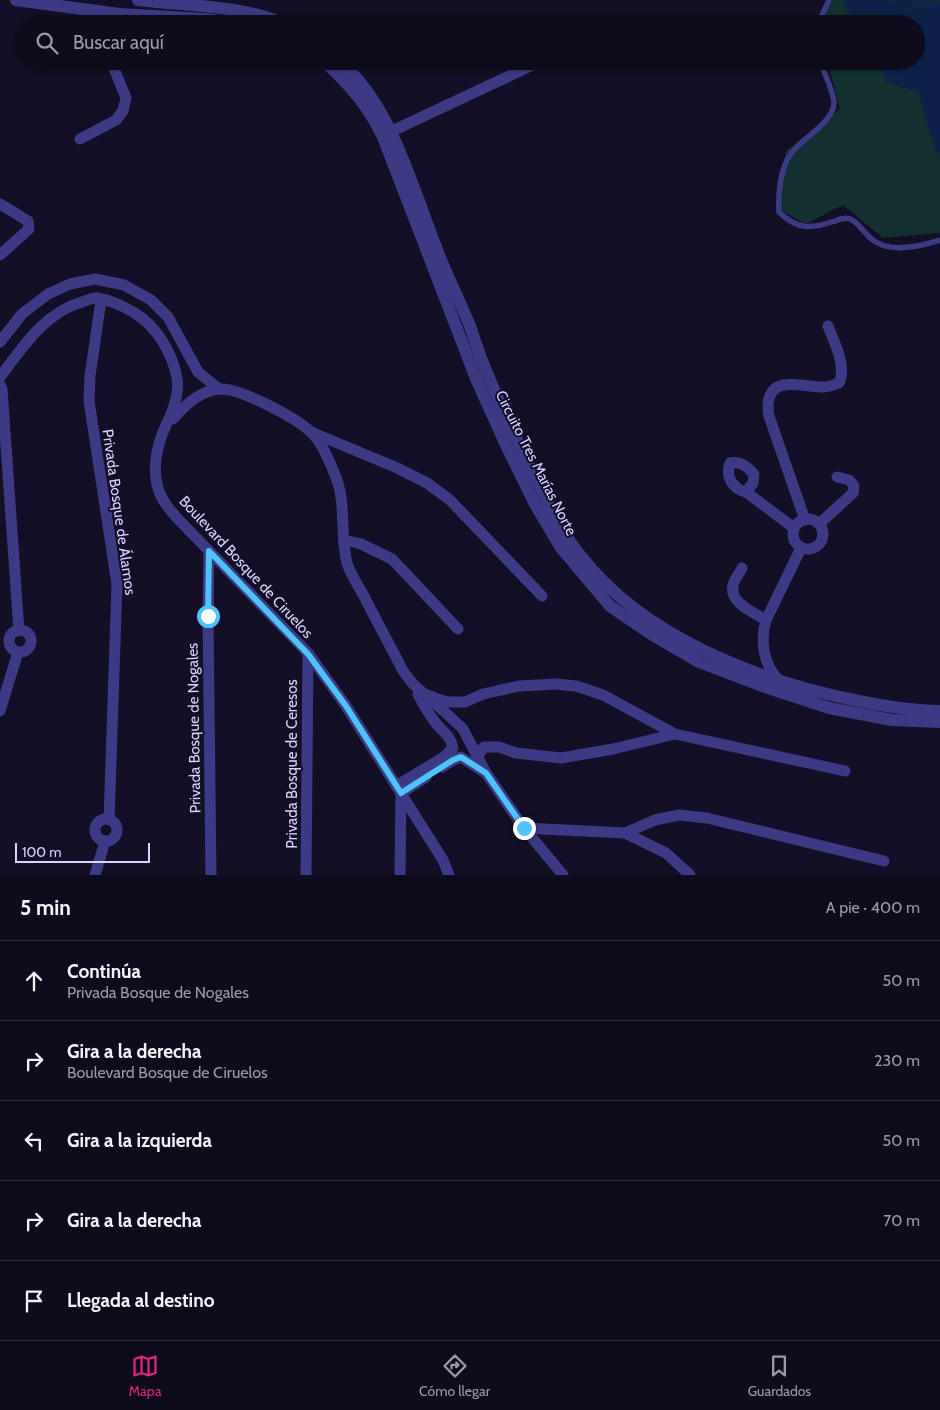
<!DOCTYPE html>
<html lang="es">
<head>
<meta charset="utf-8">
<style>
	:root { --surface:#0e0b1c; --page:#1c1929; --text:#f1f3f6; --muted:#9b9ba3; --line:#2e2b3b; --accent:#db2777 }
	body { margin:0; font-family:Cabin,sans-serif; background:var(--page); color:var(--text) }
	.scale { position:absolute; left:15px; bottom:12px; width:135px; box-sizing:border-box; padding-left:5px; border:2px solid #d9d4ff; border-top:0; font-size:14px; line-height:18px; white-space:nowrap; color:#d9d4ff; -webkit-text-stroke:4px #130f26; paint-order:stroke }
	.stop { position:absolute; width:15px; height:15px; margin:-11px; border:4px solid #4fc3f7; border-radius:50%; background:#fff }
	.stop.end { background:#4fc3f7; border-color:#fff; box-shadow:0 1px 5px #0008 }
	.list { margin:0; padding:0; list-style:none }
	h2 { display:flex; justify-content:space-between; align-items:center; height:65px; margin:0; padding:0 20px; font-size:21px }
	h2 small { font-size:16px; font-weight:400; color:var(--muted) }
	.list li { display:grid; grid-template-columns:32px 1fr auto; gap:15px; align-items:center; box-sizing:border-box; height:80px; padding:0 20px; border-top:1px solid var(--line) }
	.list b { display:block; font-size:19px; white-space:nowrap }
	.list p { margin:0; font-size:16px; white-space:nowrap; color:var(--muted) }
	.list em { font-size:16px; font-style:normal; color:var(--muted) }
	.icon { flex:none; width:28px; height:28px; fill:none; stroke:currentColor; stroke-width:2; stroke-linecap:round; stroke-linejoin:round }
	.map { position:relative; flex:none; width:940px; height:875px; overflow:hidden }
	.search { position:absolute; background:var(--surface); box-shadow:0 1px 4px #0004; left:15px; right:15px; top:15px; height:55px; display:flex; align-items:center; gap:12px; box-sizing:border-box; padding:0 18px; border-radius:28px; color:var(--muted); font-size:19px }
	.sheet { height:465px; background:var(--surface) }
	nav { display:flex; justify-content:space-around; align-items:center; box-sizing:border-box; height:70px; border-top:1px solid var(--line); background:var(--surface); font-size:14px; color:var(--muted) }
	nav a { display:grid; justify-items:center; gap:2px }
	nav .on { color:var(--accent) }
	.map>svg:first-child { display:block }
	.green { fill:#12302f }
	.water { fill:#0c2248 }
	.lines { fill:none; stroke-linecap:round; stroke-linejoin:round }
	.service { stroke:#3d3a85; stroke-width:5.5 }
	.minor { stroke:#3d3a85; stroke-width:11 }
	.tertiary { stroke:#3d3a85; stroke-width:12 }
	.route { stroke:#4fc3f7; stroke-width:6 }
	.labels { text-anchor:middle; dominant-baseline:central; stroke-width:4; stroke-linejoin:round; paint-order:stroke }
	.street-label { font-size:15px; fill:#d9d4ff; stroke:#130f26 }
</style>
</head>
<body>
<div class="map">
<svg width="940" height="875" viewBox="0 0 940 875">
	<rect width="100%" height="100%" fill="#130f26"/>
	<polygon class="green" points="832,0 940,0 940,233 883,238 843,205 806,224 776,208 786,151 840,109 827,61 916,61 916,24 817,24"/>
	<polygon class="water" points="844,0 940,1 940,156 935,150 918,92 888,83 876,61 916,61 916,24 855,24 843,3"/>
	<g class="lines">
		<g class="service">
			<polyline points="818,24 829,0"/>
			<path d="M820,61C824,73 833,90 834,102C835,122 800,139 790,155C780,170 778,194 779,212C797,230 811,229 835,221C839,219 845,217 850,219C860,223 866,237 876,242C893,253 921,246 940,240"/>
		</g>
		<g class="minor">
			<polyline points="82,10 90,24"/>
			<polyline points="392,131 541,61"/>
			<polyline points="80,139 116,120 123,111 126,98 111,61"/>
			<polyline points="0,204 28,221 29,229 0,255"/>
			<polyline points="101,300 90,376 89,401 117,584 109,820"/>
			<polyline points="0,342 22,314 48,294 70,284 95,279 124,285 151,300 168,317 198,372 219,389"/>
			<path d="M0,377C23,347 44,313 82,302C87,300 92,298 97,298C111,300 122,306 135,313C157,327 172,352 177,378C180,394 173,411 166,425C156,446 150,476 162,498C166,506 173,513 178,519L308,653L346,706L443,860L449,875"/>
			<polyline points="0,385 2,389 19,631"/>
			<path d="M173,419C184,406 201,390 220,389C240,388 297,418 312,433C323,444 331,464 337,480C346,506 340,536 347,563C351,576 360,588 366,600C378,624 391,647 403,671L413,684L447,714L463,729L486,773L524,828L563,875"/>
			<polyline points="311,432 395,467 427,483 450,500 542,596"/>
			<path d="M746,492L753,483L754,474C747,466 740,461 730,463C725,477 733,489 746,492L794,528"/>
			<circle cx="808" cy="534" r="15"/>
			<path d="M805,520L769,416C768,410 767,402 770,396C777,376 808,388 824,387C829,387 834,385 839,383C847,366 834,342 828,326"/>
			<polyline points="819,524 853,493 854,486 849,480 837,477"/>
			<polyline points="344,540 361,544 392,559 458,629"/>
			<polyline points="209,551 208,616 211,875"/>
			<path d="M742,568C740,573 736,577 734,582C726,602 753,612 766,620"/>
			<circle cx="20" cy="641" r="11"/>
			<path d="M780,681C763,666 760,640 766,620L801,548"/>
			<polyline points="428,695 437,699 449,702 465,702 483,694 519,686 556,684 576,686 603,695 675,734 845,771"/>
			<polyline points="0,711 18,652"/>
			<polyline points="477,757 484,747 499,747 516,753 561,758 613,749 675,734"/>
			<polyline points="442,767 453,760 461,757 484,772"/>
			<path d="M396,786L444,757L453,748C451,736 442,731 435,722C428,713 423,704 418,694"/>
			<polyline points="401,793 426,777"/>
			<circle cx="106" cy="830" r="11"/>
			<polyline points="524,828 625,833 666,853 690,875"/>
			<polyline points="625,833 655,820 679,815 707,818 884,861"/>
			<polyline points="95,875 105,841"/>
			<polyline points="306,875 308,653"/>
			<polyline points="400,875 401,793"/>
		</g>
		<g class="tertiary">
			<polyline points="16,0 119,14 206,19 239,24"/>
			<path d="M138,0C184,6 242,5 284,24"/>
			<path d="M324,61C350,85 368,106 383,137L477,381L507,447L535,504L561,548L610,606L651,634L699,662L768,688L829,708L892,720L940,722"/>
			<path d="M340,61C392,107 411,184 436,247C446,274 459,299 470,326C476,344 482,363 490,380C505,416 521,450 539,485C551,509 563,534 580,555C643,637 756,680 854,700C883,706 911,711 940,711"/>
		</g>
	</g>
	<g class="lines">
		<polyline class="route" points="208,616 209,551 308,654 346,706 401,793 453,760 461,757 486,773 524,828"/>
	</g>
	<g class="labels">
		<g class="street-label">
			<text transform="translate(536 463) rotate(63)">Circuito Tres Marías Norte</text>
			<text transform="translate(119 512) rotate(82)">Privada Bosque de Álamos</text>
			<text transform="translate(246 567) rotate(47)">Boulevard Bosque de Ciruelos</text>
			<text transform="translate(194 728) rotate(-91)">Privada Bosque de Nogales</text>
			<text transform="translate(292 764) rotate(-90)">Privada Bosque de Ceresos</text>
		</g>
	</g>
</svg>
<div class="scale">100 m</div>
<div class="stop" style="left:208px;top:616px"></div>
<div class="stop end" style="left:524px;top:828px"></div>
<div class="search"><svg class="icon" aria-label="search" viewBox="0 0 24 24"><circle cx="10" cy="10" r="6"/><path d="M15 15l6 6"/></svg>Buscar aquí</div>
</div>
<section class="sheet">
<h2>5 min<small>A pie · 400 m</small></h2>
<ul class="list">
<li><svg class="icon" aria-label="ahead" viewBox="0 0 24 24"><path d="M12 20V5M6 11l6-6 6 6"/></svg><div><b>Continúa</b><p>Privada Bosque de Nogales</p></div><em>50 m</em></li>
<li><svg class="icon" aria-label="right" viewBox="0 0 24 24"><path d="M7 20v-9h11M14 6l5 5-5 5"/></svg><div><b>Gira a la derecha</b><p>Boulevard Bosque de Ciruelos</p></div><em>230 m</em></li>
<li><svg class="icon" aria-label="left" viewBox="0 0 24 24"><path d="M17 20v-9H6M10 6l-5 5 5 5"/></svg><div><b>Gira a la izquierda</b></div><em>50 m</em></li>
<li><svg class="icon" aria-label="right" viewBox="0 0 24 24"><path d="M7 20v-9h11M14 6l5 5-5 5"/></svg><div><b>Gira a la derecha</b></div><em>70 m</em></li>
<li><svg class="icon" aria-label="arrive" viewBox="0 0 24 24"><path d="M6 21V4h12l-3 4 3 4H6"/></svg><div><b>Llegada al destino</b></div></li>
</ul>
</section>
<nav>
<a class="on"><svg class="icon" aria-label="map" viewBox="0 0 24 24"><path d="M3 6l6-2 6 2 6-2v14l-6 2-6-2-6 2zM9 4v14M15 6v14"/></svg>Mapa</a>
<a><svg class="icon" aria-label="directions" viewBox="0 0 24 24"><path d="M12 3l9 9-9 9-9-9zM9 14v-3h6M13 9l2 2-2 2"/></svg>Cómo llegar</a>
<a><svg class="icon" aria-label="saved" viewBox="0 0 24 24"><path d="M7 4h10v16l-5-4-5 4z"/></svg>Guardados</a>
</nav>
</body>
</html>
